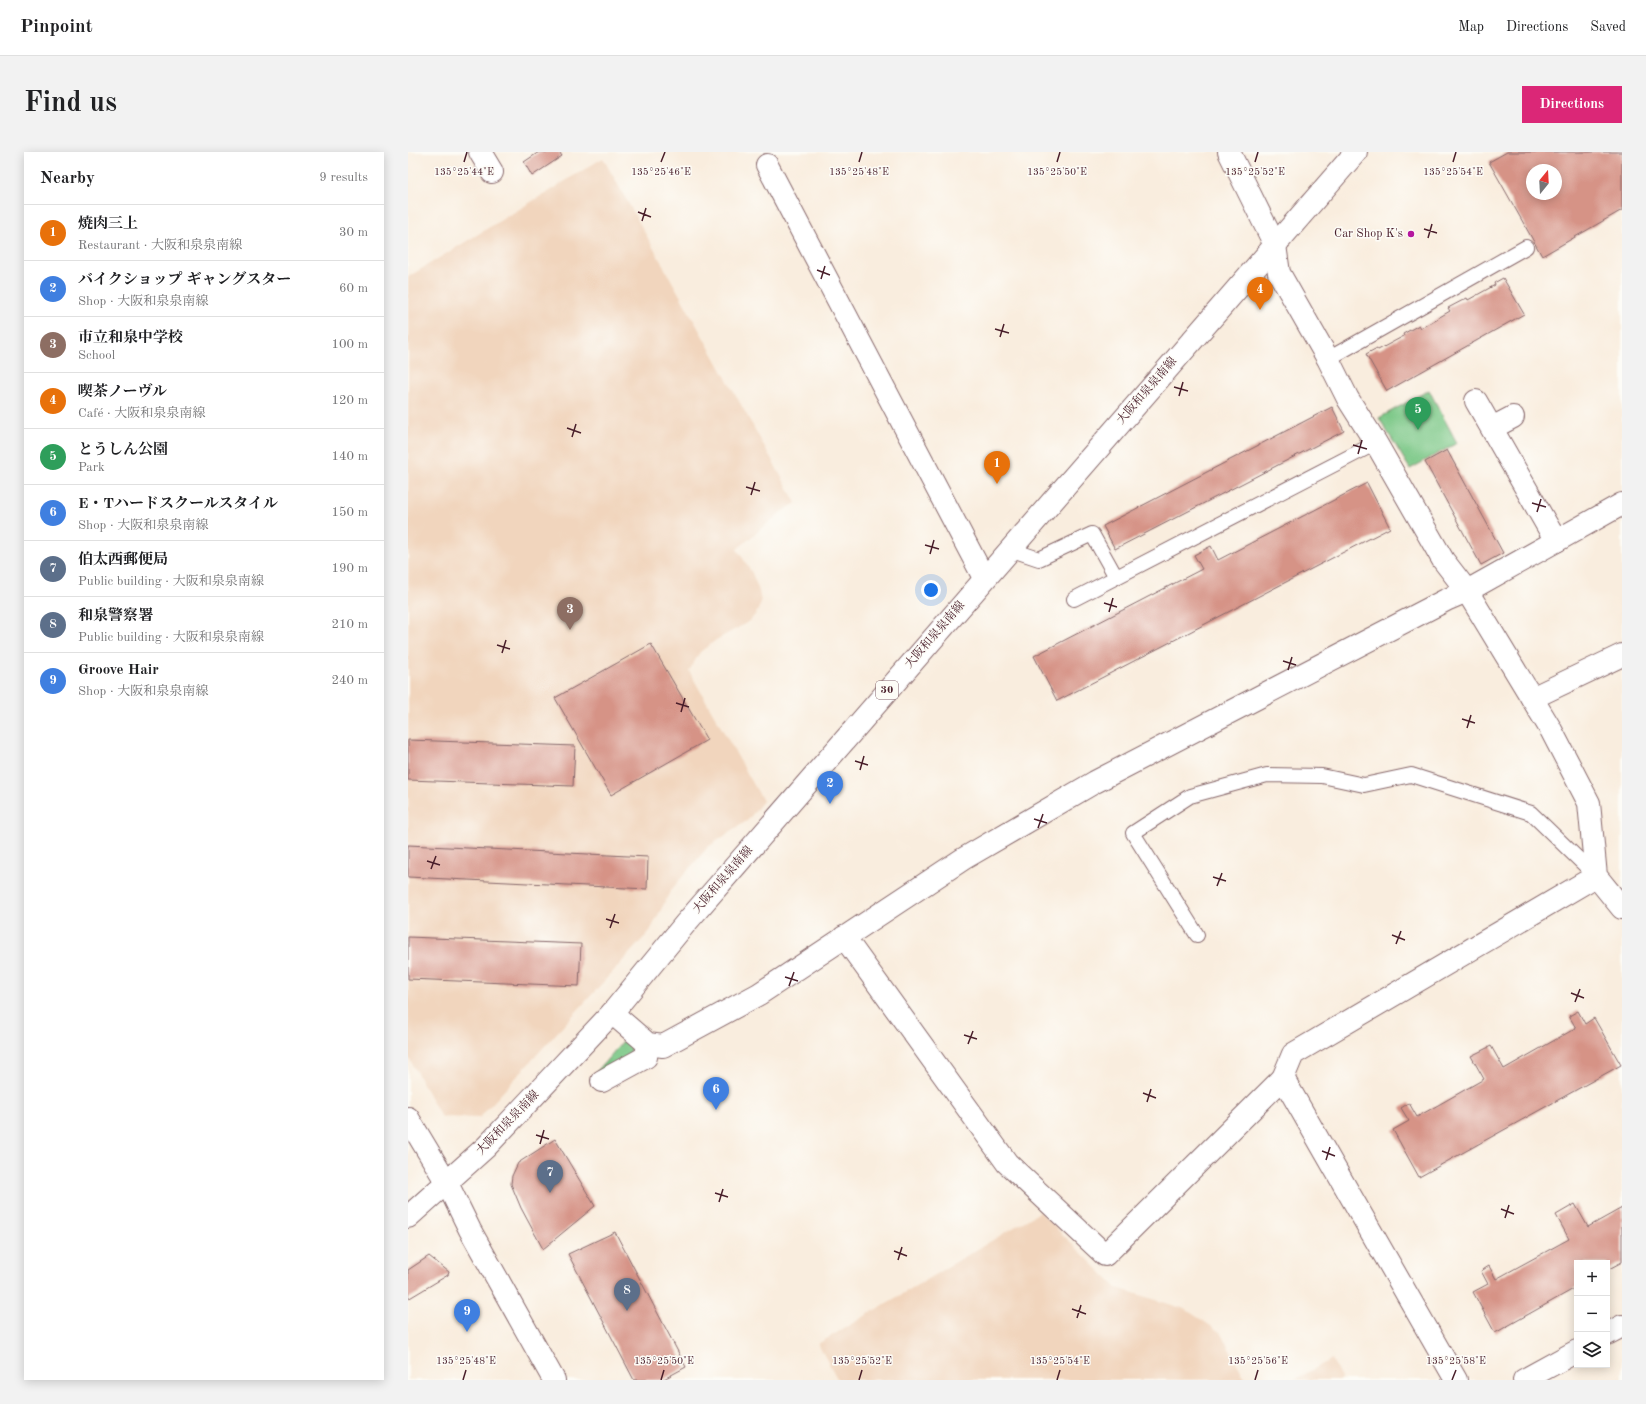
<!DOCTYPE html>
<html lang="en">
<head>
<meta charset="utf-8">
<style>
	:root { --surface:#fff; --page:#f2f2f2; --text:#202124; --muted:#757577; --line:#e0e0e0; --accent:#db2777 }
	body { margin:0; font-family:"Old Standard TT","Noto Serif JP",serif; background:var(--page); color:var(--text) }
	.controls { position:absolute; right:12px; bottom:12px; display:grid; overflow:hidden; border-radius:0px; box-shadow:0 2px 10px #0003 }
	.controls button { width:36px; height:36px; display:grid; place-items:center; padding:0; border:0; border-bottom:1px solid var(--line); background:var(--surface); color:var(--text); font:20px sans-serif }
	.compass { position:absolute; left:1118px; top:12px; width:36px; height:36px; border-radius:50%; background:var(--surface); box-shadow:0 2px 10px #0003; rotate:18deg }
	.you { position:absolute; left:523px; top:438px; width:14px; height:14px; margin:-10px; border:3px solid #fff; border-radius:50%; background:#1a73e8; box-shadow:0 0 0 6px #1a73e833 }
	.badge { display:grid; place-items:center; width:26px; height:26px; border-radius:50%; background:var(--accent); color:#fff; font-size:13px; font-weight:700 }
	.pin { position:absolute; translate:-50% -33px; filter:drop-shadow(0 1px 2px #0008) }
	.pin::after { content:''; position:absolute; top:21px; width:14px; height:12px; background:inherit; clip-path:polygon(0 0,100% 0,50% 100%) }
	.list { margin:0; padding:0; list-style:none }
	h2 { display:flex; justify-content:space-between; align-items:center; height:52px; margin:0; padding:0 16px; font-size:17px }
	h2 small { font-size:13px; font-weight:400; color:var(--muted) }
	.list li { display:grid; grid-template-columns:26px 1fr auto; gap:12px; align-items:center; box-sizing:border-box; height:56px; padding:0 16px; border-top:1px solid var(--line) }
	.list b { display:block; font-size:15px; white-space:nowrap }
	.list p { margin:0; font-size:13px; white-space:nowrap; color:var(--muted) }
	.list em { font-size:13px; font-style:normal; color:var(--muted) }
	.icon { flex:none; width:22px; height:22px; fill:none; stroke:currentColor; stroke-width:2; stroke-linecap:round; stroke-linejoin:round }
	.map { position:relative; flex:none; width:1214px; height:1228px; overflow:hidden; border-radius:0px }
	header { display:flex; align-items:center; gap:24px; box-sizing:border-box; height:56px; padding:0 20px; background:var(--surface); border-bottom:1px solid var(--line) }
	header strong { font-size:19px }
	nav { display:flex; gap:22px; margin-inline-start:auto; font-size:14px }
	.intro { display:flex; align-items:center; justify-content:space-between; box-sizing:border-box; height:96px; padding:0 24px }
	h1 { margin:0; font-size:28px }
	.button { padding:10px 18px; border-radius:0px; background:var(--accent); color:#fff; font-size:14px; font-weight:700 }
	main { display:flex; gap:24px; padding:0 24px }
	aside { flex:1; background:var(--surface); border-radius:0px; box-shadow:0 2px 10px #0003 }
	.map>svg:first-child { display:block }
	.built { fill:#f1d5bd }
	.green { fill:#7ac786; stroke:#627358 }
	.building { fill:#d69386; fill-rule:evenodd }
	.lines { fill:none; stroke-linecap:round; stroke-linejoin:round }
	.lane-casing { stroke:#87676a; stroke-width:16 }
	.street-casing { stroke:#87676a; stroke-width:24 }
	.secondary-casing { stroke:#87676a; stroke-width:24 }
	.primary-casing { stroke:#87676a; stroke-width:24 }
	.lane { stroke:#fff; stroke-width:14 }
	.street { stroke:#fff; stroke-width:22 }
	.secondary { stroke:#fff; stroke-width:22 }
	.primary { stroke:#fff; stroke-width:22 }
	.ticks { fill:none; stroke:#4a1f2b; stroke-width:1.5 }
	.poi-dot { fill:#b5179e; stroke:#fdfcf7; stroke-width:1.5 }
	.labels { text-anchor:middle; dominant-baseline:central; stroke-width:3; stroke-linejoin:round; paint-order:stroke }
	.shield { fill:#fdfcf7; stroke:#806168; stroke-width:1 }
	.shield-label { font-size:11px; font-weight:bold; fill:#4a1f2b }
	.poi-label { font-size:12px; fill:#4a1f2b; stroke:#fdfcf7; text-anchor:end }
	.street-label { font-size:12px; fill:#4a1f2b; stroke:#fdfcf7 }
	.ticks-label { font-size:10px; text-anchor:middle; fill:#4a1f2b; stroke:#fdfcf7; stroke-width:3; stroke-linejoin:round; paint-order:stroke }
</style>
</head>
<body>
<header>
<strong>Pinpoint</strong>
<nav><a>Map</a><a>Directions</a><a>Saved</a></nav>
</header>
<div class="intro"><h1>Find us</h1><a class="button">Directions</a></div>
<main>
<aside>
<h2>Nearby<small>9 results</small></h2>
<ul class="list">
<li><span class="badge" style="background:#e8710a">1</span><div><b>焼肉三上</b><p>Restaurant · 大阪和泉泉南線</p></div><em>30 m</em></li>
<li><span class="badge" style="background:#3f7fe0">2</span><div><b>バイクショップ ギャングスター</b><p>Shop · 大阪和泉泉南線</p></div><em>60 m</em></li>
<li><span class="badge" style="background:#8d6e63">3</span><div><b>市立和泉中学校</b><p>School</p></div><em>100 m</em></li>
<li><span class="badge" style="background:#e8710a">4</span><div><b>喫茶ノーヴル</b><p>Café · 大阪和泉泉南線</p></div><em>120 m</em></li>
<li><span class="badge" style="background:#2e9e5b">5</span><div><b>とうしん公園</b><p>Park</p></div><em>140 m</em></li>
<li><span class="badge" style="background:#3f7fe0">6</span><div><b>E・Tハードスクールスタイル</b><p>Shop · 大阪和泉泉南線</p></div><em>150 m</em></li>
<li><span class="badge" style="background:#5c6f8a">7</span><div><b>伯太西郵便局</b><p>Public building · 大阪和泉泉南線</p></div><em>190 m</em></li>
<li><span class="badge" style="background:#5c6f8a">8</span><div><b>和泉警察署</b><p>Public building · 大阪和泉泉南線</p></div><em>210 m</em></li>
<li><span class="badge" style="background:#3f7fe0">9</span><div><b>Groove Hair</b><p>Shop · 大阪和泉泉南線</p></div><em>240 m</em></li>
</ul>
</aside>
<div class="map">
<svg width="1214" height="1228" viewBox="0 0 1214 1228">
	<rect width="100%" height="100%" fill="#fdfcf7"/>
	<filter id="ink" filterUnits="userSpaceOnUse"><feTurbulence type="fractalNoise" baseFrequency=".025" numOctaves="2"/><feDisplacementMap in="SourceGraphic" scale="8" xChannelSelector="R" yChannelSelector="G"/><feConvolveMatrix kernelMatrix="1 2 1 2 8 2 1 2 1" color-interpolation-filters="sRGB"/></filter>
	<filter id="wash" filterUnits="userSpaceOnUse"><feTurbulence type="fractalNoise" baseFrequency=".012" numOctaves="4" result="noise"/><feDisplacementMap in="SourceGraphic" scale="16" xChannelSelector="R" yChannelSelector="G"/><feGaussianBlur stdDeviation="0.9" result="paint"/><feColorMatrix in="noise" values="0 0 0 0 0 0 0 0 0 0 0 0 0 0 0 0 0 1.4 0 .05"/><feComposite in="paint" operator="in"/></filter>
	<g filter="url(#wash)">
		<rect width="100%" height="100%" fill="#f9edde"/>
		<g class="built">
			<polygon points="195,6 388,351 372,361 329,397 344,421 351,439 353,450 349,460 342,469 308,488 292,500 281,519 355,649 340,668 300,695 263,738 242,779 71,966 33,965 0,904 0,125"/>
			<polygon points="632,1060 709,1136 777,1157 812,1180 838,1228 430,1228 410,1192"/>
			<polygon points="924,1207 934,1228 886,1228"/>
		</g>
		<g class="green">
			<polygon points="1021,238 1049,291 1002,317 971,266"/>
			<polygon points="216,888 223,894 221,907 185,924"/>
		</g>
		<g id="blocks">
			<g class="building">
				<polygon points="131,0 151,0 154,4 124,24 116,10"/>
				<path d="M1099,0H1214V58L1134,104L1081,10ZM1124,18H1148V42H1124Z"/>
				<polygon points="1095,126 1116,162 979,239 958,202 969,196 970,198 996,184 995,182 1011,173 1013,176 1042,159 1040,156 1059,146 1060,148 1087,133 1086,131"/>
				<polygon points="924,255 936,279 707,397 695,374"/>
				<polygon points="1039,298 1095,401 1073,413 1017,310"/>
				<polygon points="959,331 982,376 649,549 626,504 794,417 786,403 803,394 810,408"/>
				<polygon points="243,492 299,588 203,643 147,546"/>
				<polygon points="0,588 167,594 165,634 0,628"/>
				<polygon points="0,693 240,705 239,737 0,725"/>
				<polygon points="0,785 173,792 171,834 0,827"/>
				<polygon points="1170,859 1177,872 1186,866 1213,913 1011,1025 985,978 1001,969 993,956 1001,951 1009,965 1076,927 1063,904 1083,894 1096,917 1168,876 1161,864"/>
				<polygon points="147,987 187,1054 135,1097 113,1056 103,1032 104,1024 110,1011"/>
				<polygon points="1167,1052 1180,1075 1214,1056 1214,1110 1199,1118 1199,1111 1169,1111 1169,1135 1087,1181 1065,1140 1080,1132 1073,1119 1081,1114 1088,1127 1161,1087 1148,1063"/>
				<polygon points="207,1080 278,1215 254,1228 226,1228 160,1102"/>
				<polygon points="21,1104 41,1120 40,1123 0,1147 0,1118"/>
			</g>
		</g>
	</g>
	<g filter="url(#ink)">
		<use href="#blocks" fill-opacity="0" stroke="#87676a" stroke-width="1"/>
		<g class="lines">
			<g class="lane-casing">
				<g id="lane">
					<polyline points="920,207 1118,95"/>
					<polyline points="601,397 631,407 684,382 708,425"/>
					<polyline points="666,447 968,291"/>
					<polyline points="789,783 725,681 782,644 859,623 914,624 956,633 1003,623 1123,661 1188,724"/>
				</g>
			</g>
			<g class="street-casing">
				<g id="street">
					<polyline points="72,0 84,20"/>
					<polyline points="821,0 867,93 871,121 920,207 940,247 968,291 1035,408 1059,439 1142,576 1181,651 1188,724 1214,756"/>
					<polyline points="359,13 576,426"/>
					<polyline points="1068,249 1148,389"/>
					<polyline points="1084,276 1105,265"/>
					<polyline points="1124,546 1214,503"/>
					<polyline points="436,785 599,1011 697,1103 875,926 1048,1228"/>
					<polyline points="204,861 240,892 255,894 351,842 555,707 687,630 1038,448 1059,439 1214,352"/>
					<polyline points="875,926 885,902 1188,724"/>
					<polyline points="194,929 238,905 240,892"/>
					<polyline points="1199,1182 1214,1174"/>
					<polyline points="1116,1228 1169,1199"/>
				</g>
			</g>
			<g class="secondary-casing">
				<polyline id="secondary" points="0,966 39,1031 62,1078 146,1228"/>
			</g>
			<g class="primary-casing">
				<polyline id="primary" points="0,1065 78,995 204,861 277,772 948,0"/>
			</g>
			<use href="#lane" class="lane"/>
			<use href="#street" class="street"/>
			<use href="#secondary" class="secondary"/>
			<use href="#primary" class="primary"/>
		</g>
	</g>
	<path class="ticks" d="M56,10L59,0M253,10L257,0M451,10L454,0M649,10L652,0M847,10L850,0M1045,10L1048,0M230,60L243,65M234,69L238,56M1016,77L1029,81M1020,86L1024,72M409,118L422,123M413,127L417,114M587,177L601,181M592,185L596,172M766,235L780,239M771,244L775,230M159,276L173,281M164,285L168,272M945,293L959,297M950,302L954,288M338,335L352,339M343,343L347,330M1124,351L1138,355M1129,360L1133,347M517,393L531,397M522,402L526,388M696,451L709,455M701,460L705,446M89,493L102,497M94,501L98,488M875,509L888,513M880,518L884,505M268,551L281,555M273,560L277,546M1054,567L1067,571M1059,576L1063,563M447,609L460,613M452,618L456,604M626,667L639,671M630,676L635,662M19,709L32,713M23,717L28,704M805,725L818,729M809,734L814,721M198,767L211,771M202,776L207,762M984,783L997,788M988,792L993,779M377,825L390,829M381,834L386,820M1163,841L1176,846M1167,850L1172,837M556,883L569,887M560,892L565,879M735,941L748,946M739,950L743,937M128,983L141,987M132,992L136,978M914,999L927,1004M918,1008L922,995M307,1041L320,1045M311,1050L315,1037M1093,1057L1106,1062M1097,1066L1101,1053M486,1099L499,1104M490,1108L494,1095M664,1157L678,1162M669,1166L673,1153M55,1228L58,1218M253,1228L256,1218M451,1228L454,1218M649,1228L652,1218M847,1228L850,1218M1044,1228L1048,1218"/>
	<circle class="poi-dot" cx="1003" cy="82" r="4"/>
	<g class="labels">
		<rect class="shield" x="468" y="529" width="22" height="18" rx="3"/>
		<g class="shield-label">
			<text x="479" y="538">30</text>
		</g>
		<g class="poi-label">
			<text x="995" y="82">Car Shop K's</text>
		</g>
		<g class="street-label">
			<text transform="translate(739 239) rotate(-49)">大阪和泉泉南線</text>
			<text transform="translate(527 483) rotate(-49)">大阪和泉泉南線</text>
			<text transform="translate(315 728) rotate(-49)">大阪和泉泉南線</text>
			<text transform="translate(100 971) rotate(-46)">大阪和泉泉南線</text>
		</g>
	</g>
	<g class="ticks-label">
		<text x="56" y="23">135°25'44"E</text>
		<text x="253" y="23">135°25'46"E</text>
		<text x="451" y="23">135°25'48"E</text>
		<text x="649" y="23">135°25'50"E</text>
		<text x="847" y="23">135°25'52"E</text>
		<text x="1045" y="23">135°25'54"E</text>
		<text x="58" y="1212">135°25'48"E</text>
		<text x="256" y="1212">135°25'50"E</text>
		<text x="454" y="1212">135°25'52"E</text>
		<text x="652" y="1212">135°25'54"E</text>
		<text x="850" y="1212">135°25'56"E</text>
		<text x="1048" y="1212">135°25'58"E</text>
	</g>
</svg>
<div class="controls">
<button>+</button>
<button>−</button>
<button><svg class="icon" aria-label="layers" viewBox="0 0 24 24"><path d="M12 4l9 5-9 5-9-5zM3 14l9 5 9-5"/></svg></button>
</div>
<svg class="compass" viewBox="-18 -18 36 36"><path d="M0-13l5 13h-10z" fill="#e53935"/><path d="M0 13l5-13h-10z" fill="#757577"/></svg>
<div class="you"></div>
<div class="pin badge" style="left:589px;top:332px;background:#e8710a">1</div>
<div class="pin badge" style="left:422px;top:652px;background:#3f7fe0">2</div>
<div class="pin badge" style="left:162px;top:478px;background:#8d6e63">3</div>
<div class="pin badge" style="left:852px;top:158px;background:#e8710a">4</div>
<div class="pin badge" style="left:1010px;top:278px;background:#2e9e5b">5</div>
<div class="pin badge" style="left:308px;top:958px;background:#3f7fe0">6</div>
<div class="pin badge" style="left:142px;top:1041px;background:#5c6f8a">7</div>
<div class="pin badge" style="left:219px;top:1159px;background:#5c6f8a">8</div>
<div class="pin badge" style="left:59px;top:1180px;background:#3f7fe0">9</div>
</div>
</main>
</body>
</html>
